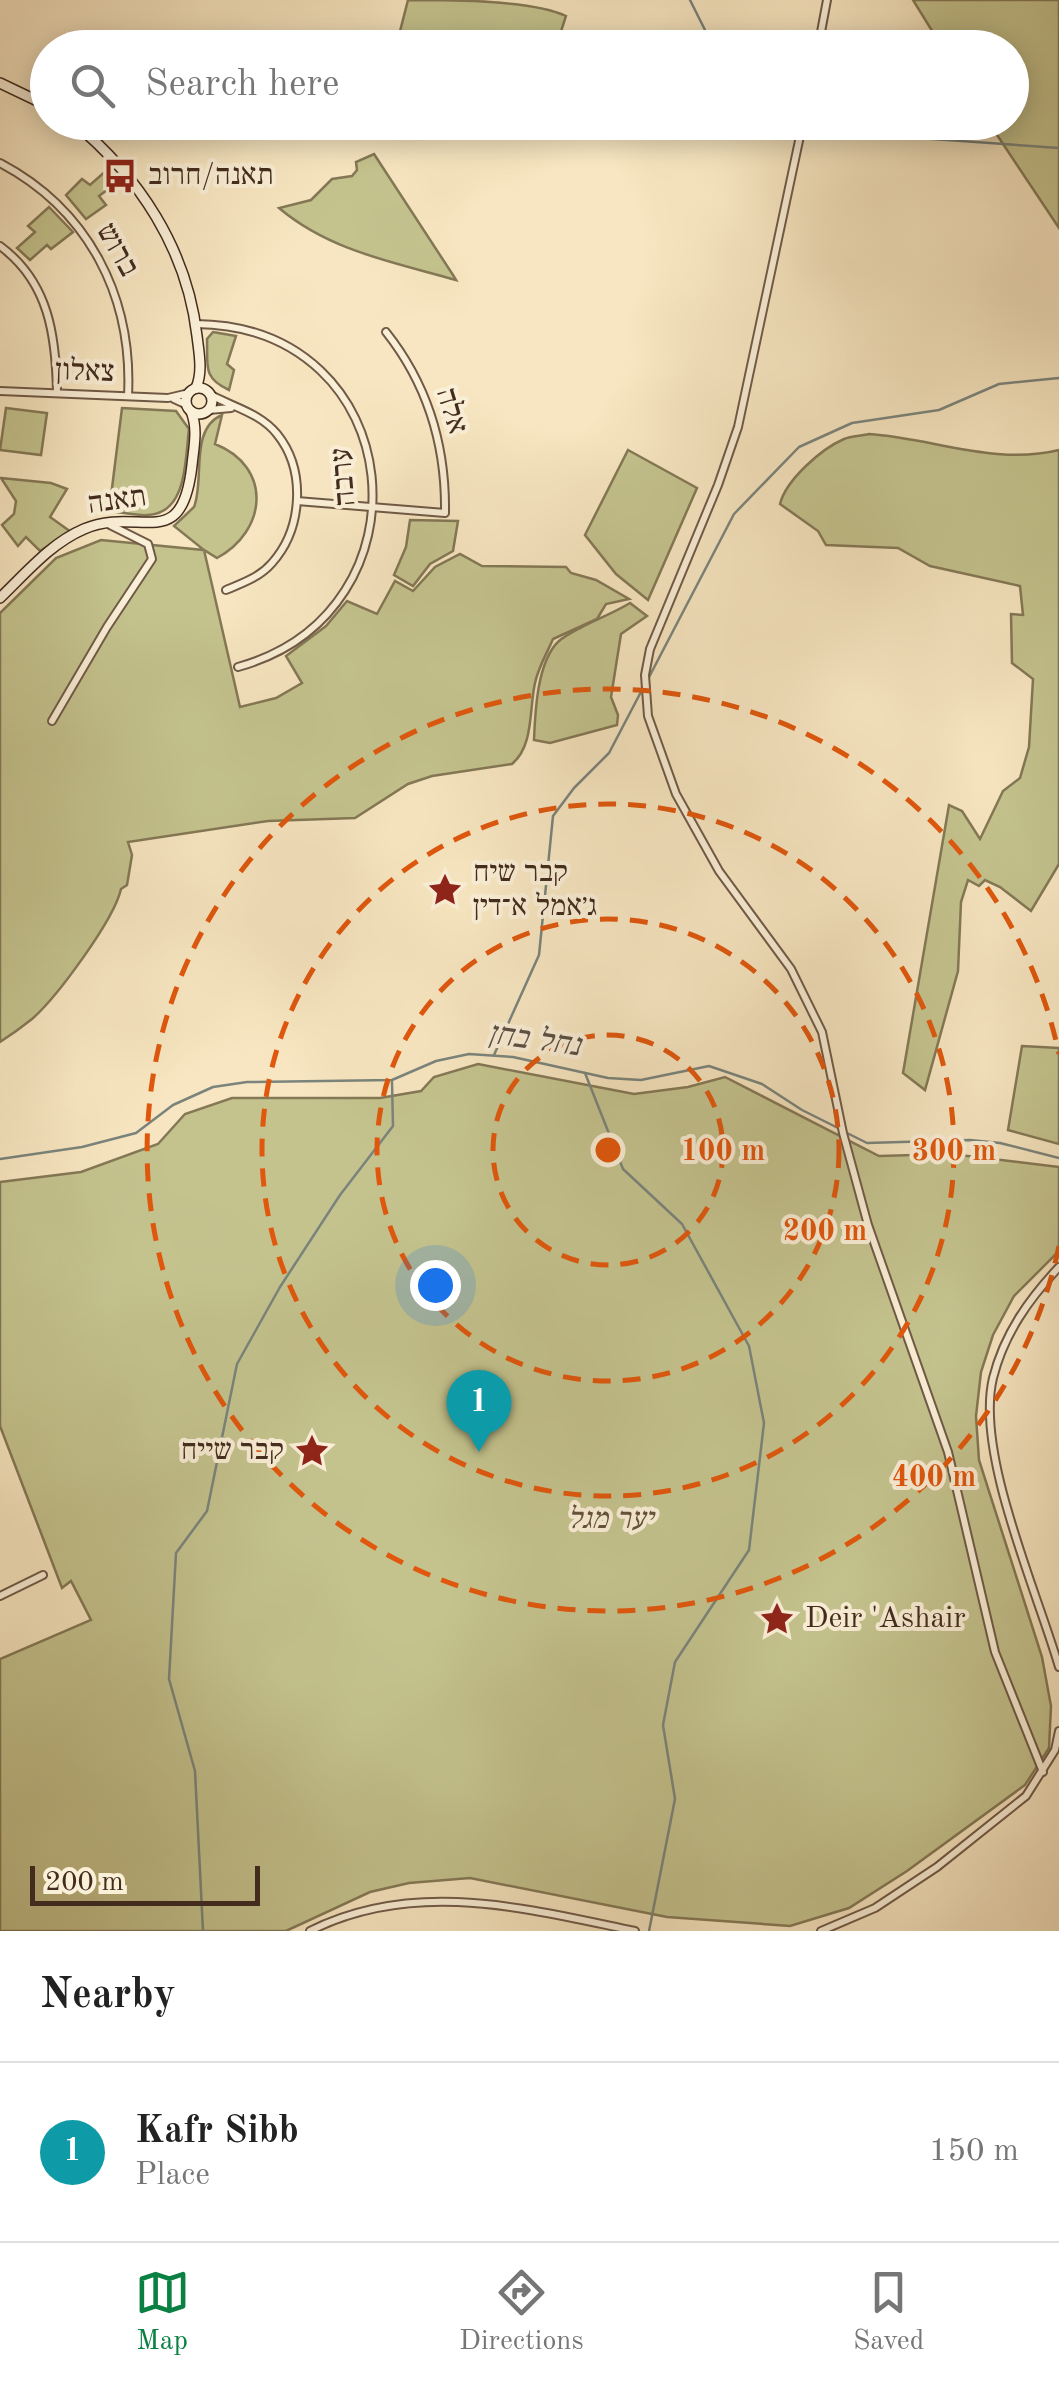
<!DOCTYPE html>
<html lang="en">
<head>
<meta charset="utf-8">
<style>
	:root { --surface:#fff; --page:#f6f6f6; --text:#222; --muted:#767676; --line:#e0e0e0; --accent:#0b8043 }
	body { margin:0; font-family:"Old Standard TT","Frank Ruhl Libre",serif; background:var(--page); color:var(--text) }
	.scale { position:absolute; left:30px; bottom:25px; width:230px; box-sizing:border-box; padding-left:10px; border:5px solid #432c1e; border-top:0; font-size:28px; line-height:35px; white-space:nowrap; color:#432c1e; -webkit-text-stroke:8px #faefd7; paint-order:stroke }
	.you { position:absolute; left:435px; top:1285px; width:35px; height:35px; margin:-25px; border:8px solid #fff; border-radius:50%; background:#1a73e8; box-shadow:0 0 0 15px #1a73e833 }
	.badge { display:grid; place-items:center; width:65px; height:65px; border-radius:50%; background:var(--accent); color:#fff; font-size:32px; font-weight:700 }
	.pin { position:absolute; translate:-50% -82px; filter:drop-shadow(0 2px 5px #0008) }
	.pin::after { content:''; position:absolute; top:52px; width:35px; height:30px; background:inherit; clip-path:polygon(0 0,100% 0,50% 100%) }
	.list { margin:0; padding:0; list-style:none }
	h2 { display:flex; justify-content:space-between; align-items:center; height:130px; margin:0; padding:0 40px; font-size:42px }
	h2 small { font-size:32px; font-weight:400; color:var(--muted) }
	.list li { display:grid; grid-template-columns:65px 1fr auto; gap:30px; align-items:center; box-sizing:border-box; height:180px; padding:0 40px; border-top:2px solid var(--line) }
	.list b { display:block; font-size:38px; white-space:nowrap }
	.list p { margin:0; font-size:32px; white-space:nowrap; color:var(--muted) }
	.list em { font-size:32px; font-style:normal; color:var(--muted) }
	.icon { flex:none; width:55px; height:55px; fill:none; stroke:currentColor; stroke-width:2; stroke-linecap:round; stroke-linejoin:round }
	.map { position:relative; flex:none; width:1059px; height:1931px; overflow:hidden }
	.search { position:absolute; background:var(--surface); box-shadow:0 5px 25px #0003; left:30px; right:30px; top:30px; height:110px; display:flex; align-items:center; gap:25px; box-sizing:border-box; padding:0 35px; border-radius:55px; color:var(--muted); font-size:38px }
	.sheet { height:310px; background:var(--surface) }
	nav { display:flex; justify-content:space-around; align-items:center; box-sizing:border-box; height:140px; border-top:2px solid var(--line); background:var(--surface); font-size:28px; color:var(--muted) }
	nav a { display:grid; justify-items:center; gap:5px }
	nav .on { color:var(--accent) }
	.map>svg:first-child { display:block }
	.green { fill:#c4c38e; stroke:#847856; stroke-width:2.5 }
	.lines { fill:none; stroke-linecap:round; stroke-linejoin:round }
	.stream { stroke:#7a847c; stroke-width:2.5 }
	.street-casing { stroke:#705a47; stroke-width:10 }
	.secondary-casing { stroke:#432c1e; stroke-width:12 }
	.street { stroke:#faefd7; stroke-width:6 }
	.secondary { stroke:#faefd7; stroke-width:9 }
	.ring { fill:none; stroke:#e0570d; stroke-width:5; stroke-dasharray:18 12 }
	.labels { text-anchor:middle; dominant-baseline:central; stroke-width:8; stroke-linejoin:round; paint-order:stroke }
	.poi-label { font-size:30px; fill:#432c1e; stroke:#faefd7; text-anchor:start }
	.street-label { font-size:30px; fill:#432c1e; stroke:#faefd7 }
	.park-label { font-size:30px; font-style:italic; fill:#63523a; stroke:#faefd7 }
	.water-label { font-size:32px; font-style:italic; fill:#5a5045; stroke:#faefd7 }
	.centre { fill:#e0570d; stroke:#faefd7; stroke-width:5 }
	.ring-label { font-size:30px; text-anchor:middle; font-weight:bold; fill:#e0570d; stroke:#faefd7; stroke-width:8; stroke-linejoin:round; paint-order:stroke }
</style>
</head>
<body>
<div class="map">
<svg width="1059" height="1931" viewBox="0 0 1059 1931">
	<rect width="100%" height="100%" fill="#f7e6c1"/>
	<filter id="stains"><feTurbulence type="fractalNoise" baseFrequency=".002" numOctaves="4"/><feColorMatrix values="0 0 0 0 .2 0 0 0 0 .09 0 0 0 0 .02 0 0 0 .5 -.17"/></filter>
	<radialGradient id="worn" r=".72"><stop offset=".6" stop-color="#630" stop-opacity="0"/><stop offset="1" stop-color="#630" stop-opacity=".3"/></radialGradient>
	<g class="green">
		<path d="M408,0C450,0 533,0 566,16L556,47H396Z"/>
		<polygon points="913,0 1059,0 1059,228 989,123 1012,122 1012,48 942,47"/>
		<path d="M374,154L453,275L456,280C393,262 330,251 279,208L311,200L332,179L352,176L357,170L356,162Z"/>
		<polygon points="108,169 118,182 99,196 106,205 86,219 66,195 82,179 90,185"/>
		<polygon points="49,207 73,232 51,249 47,245 30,260 17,248 35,232 28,226"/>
		<path d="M213,332L236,336L227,364L234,370L229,390C202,378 208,365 207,339Z"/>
		<polygon points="6,408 47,413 41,455 0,450"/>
		<path d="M122,408L176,411L189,429C185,458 188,513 148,515C138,516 126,513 116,512L110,504Z"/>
		<path d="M222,415L215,444C273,467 267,531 217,558L204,550L240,707L276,698L302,683L286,656L326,626L347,601L377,614L395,581L413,591L435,567L460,554L482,566L566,567L571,573L596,580L629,599L606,604L597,619L553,639C547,653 538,668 535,683C529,709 534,746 512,764L432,776L408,784L355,818L268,821L128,842L132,855L127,885L121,889C114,920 57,997 32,1019C22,1027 11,1035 0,1042V613L56,558L101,540L204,550L174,526L194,507C205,479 189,429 222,415Z"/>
		<path d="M869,434C932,438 996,466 1059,450V864L1031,911L1000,887L985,880L979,886L968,880L961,902L958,971L925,1090L903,1073L949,805L962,811L980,839L1003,791L1020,778L1029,747L1033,679L1012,663L1011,614L1023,615L1020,586L930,566L898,548L826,545L818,531L780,504C786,480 821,449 844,439C851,436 861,436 869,434Z"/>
		<polygon points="628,450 697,488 648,600 616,574 585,535"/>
		<polygon points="1,478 51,483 67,489 50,517 71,532 40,551 26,537 18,546 2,525 14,514 16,501"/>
		<polygon points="410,520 458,521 453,551 430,564 413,586 394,575 406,547"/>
		<path d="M630,603L647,616L621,634L611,697L618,715L617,725L550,743L534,740C535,713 537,661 559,641C576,627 609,616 630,603Z"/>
		<polygon points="1022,1046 1059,1048 1059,1144 1008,1130"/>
		<polygon points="478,1064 634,1094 688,1087 725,1077 879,1156 951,1154 1059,1167 1059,1251 1014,1296 993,1335 981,1372 976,1416 979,1460 1042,1657 1051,1706 1049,1748 1025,1785 907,1871 849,1908 790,1926 667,1917 470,1878 409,1883 370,1892 286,1931 0,1931 0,1659 91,1620 71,1581 62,1588 0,1426 0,1182 81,1172 158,1144 185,1114 232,1098 380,1098 421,1091 434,1077"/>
	</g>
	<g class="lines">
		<g class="stream">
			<polyline points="690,0 714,48"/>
			<polyline points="814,122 833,132 1059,148"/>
			<polyline points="647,681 734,514 799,447 852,423 939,410 999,384 1059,378"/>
			<polyline points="494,1055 539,955 553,816 574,788 609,753 643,688"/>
			<polyline points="585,1073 623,1169 682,1224 749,1346 764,1423 749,1550 675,1662 663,1725 675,1799 649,1931"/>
			<polyline points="845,1132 867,1143 970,1140 1000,1143 1059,1158"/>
			<polyline points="0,1159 82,1147 136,1133 173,1105 213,1087 247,1082 392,1080 436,1061 469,1054 513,1057 608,1078 641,1080 709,1066 762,1084 802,1110 838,1128"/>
			<polyline points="203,1931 195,1771 169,1679 176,1553 207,1511 237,1364 280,1287 340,1195 393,1126 392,1082"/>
		</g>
		<g class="street-casing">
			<g id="street">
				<polyline points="818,48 827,0"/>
				<polyline points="803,122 738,427 718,485 650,649 645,675 648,716 676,794 719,871 791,969 822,1032 843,1133 868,1225 948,1452 995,1652 1043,1772"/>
				<path d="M0,163C89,210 133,297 128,396"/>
				<path d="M0,246C49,282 56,336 57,393"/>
				<path d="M196,324C410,326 436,612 238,667"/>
				<polyline points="0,391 168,398 189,393"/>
				<path d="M211,395C233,407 260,413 277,434C306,470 303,528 272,563C260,577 243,583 226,590"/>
				<polyline points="174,399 187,405"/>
				<polyline points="209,410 231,408"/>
				<path d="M297,501L445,513C446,446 428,385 386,332"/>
				<polyline points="52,721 107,627 152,559 148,544 110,525"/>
				<path d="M1059,1267C1029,1299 1004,1334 993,1378C975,1453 1037,1591 1059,1667"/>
				<polyline points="0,1596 43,1575"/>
				<path d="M310,1931C415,1878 528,1909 635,1931"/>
				<polyline points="821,1931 875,1908 937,1867 1026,1796 1055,1750 1059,1731"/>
			</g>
		</g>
		<g class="secondary-casing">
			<g id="secondary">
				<polyline points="0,83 48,106"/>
				<path d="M73,122C139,176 187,249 197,336C199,353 203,372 196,388"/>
				<circle cx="199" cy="401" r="13"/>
				<path d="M0,598C26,573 51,543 84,529C140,505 182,556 192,465C194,446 198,429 191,411"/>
			</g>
		</g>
		<use href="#street" class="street"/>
		<use href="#secondary" class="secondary"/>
	</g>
	<g class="ring">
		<circle cx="608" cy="1150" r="115"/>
		<circle cx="608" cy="1150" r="231"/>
		<circle cx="608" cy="1150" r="346"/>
		<path d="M1059 1246A461 461 0 1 1 1059 1054"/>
	</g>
	<defs>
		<g id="bus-bare" transform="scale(2.7)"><path d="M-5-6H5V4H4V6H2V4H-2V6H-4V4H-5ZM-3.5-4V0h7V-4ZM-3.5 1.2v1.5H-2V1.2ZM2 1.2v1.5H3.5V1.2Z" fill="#8f2418" stroke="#faefd7" stroke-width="2.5" paint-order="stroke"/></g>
		<g id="sight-bare" transform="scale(2.7)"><path d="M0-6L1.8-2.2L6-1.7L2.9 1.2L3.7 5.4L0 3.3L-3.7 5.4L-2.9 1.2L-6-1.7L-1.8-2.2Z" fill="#8f2418" stroke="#faefd7" stroke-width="2.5" paint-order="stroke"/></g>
	</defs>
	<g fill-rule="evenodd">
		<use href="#bus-bare" x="120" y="176"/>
		<use href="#sight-bare" x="445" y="890"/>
		<use href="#sight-bare" x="312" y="1451"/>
		<use href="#sight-bare" x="777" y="1619"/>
	</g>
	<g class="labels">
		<g class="poi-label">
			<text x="148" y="176">תאנה/חרוב</text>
			<text x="473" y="873">קבר שיח<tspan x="473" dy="34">ג׳אמל א־דין</tspan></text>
			<text x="284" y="1451" text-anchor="end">קבר שייח</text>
			<text x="805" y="1619">Deir 'Ashair</text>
		</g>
		<g class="street-label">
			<text transform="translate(117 250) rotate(61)">ברוש</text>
			<text transform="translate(85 372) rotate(2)">צאלון</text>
			<text transform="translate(451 411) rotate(73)">אלה</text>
			<text transform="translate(344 477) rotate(-95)">ערבה</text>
			<text transform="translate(117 501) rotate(-8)">תאנה</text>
		</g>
		<g class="park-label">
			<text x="610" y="1520">יער מגל</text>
		</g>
		<g class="water-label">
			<text transform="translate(534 1041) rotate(8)">נחל בחן</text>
		</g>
	</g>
	<circle cx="608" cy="1150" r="15" class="centre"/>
	<g class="ring-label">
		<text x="723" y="1160">100 m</text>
		<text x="954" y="1160">300 m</text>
		<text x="825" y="1240">200 m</text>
		<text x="934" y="1486">400 m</text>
	</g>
	<rect width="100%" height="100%" filter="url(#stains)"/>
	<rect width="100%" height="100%" fill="url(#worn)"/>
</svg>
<div class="scale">200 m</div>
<div class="you"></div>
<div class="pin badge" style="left:479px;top:1452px;background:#0f9aa8">1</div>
<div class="search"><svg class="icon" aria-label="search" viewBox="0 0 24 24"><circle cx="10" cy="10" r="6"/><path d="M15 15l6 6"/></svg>Search here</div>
</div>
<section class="sheet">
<h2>Nearby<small></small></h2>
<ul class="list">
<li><span class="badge" style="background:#0f9aa8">1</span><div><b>Kafr Sibb</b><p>Place</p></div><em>150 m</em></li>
</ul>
</section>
<nav>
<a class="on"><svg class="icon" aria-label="map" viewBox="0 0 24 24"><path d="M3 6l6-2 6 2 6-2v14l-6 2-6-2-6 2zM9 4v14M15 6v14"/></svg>Map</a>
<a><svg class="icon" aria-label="directions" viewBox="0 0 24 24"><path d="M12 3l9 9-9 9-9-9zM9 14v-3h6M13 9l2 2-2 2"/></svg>Directions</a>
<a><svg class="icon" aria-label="saved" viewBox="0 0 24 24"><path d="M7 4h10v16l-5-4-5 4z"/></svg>Saved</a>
</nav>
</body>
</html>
